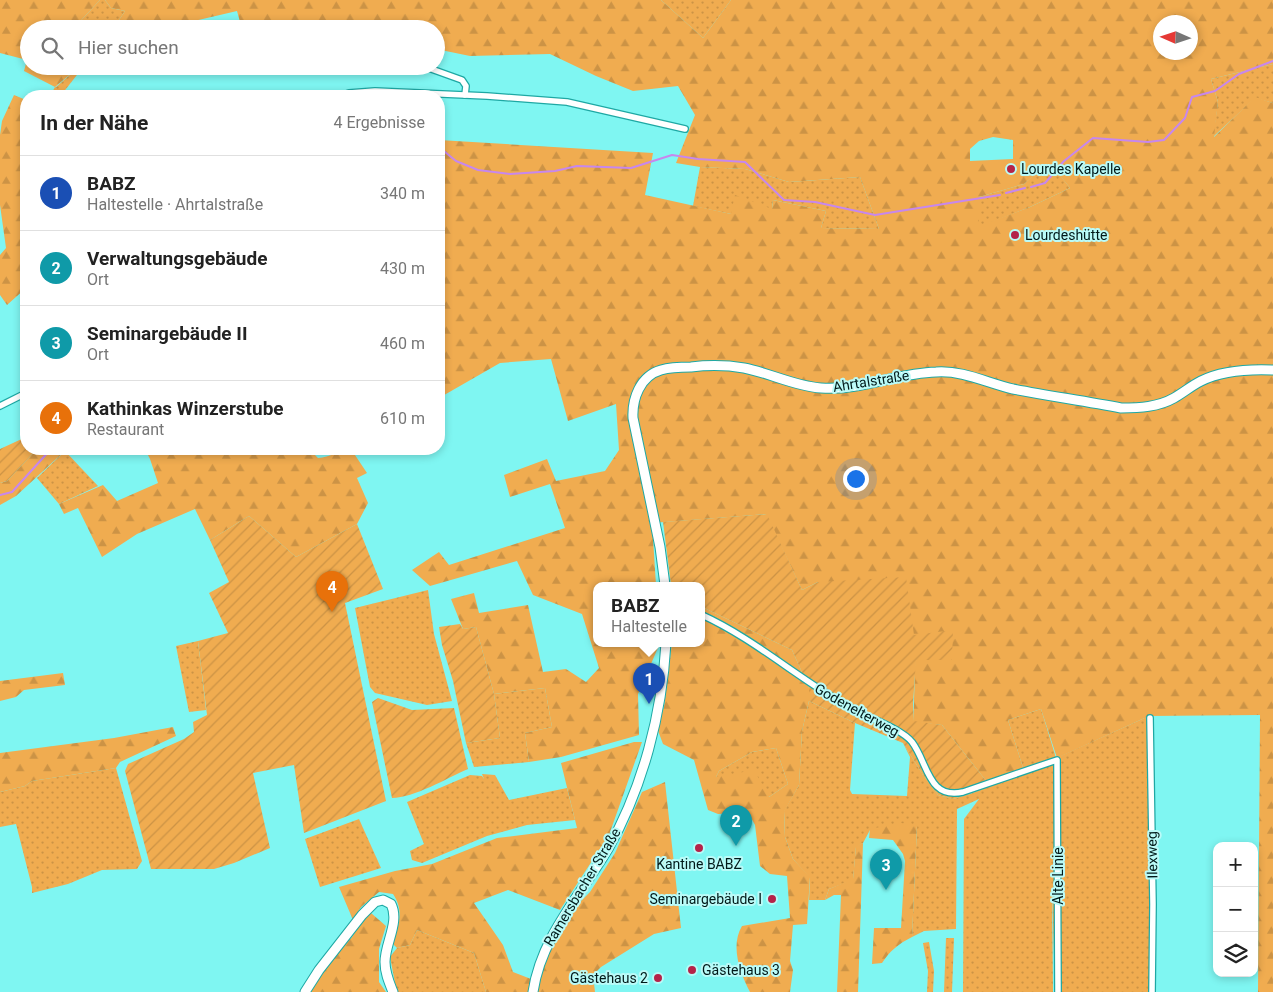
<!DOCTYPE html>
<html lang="de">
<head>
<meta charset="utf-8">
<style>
	:root { --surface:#fff; --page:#f2f2f2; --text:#222; --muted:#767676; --line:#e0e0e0; --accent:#7c3aed }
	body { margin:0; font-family:Roboto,sans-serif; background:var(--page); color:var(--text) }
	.controls { position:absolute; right:15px; bottom:15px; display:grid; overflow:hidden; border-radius:10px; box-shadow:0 2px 8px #0003 }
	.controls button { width:45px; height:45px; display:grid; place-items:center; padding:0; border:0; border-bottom:1px solid var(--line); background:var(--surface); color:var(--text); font:25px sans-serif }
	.compass { position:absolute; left:1153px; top:15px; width:45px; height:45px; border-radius:50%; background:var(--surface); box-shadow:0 2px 8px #0003; rotate:273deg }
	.you { position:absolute; left:855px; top:478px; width:18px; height:18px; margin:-12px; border:4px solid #fff; border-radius:50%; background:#1a73e8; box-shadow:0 0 0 8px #1a73e833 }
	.badge { display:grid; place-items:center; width:32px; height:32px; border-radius:50%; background:var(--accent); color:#fff; font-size:16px; font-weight:700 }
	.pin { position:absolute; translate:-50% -41px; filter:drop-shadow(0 1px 2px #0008) }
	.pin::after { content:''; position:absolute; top:26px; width:18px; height:15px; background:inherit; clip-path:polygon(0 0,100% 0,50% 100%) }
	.popup { position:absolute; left:593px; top:582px; width:112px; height:65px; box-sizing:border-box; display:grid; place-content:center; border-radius:10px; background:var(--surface); filter:drop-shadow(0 1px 4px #0005); font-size:16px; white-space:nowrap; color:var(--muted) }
	.popup b { font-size:19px; color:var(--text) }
	.popup::after { content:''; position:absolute; left:50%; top:100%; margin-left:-10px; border:10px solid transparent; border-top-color:var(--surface) }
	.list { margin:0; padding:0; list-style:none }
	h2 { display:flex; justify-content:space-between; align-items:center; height:65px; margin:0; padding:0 20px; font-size:21px }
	h2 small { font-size:16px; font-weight:400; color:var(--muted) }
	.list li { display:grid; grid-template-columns:32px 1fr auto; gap:15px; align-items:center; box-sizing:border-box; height:75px; padding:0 20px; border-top:1px solid var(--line) }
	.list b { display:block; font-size:19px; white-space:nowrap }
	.list p { margin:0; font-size:16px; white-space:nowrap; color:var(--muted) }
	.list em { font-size:16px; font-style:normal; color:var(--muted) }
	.icon { flex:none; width:28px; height:28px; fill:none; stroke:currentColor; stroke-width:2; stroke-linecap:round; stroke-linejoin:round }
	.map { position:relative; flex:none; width:1273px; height:992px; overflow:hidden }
	.search { position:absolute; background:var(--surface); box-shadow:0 2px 8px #0003; left:20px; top:20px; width:425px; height:55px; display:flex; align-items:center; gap:12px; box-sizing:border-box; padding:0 18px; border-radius:28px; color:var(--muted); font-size:19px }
	.panel { position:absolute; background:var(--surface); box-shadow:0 2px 8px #0003; left:20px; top:90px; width:425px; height:365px; border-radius:20px }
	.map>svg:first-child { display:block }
	.grass { fill:url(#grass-dots) }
	.forest { fill:url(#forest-firs); fill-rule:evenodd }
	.garden { fill:url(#garden-furrows) }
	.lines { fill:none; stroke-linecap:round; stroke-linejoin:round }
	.stream { stroke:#c787ed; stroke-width:2 }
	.street-casing { stroke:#1ea8a4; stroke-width:8 }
	.secondary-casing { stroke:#1ea8a4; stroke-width:11 }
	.street { stroke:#fff; stroke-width:5.5 }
	.secondary { stroke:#fff; stroke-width:9 }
	.poi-dot { fill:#b42249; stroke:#bafbf8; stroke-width:2 }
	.labels { text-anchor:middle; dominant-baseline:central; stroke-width:4; stroke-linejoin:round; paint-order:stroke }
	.poi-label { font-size:14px; fill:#011919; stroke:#bafbf8; text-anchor:start }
	.street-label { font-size:14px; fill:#011919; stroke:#bafbf8 }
</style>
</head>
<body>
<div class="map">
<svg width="1273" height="992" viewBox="0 0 1273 992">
	<defs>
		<pattern id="grass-dots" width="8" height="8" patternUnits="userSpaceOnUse" patternTransform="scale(1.25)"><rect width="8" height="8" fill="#f0ac50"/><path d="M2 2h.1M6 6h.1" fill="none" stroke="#cc9345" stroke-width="1.8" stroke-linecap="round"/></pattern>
		<pattern id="forest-firs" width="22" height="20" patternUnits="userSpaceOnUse" patternTransform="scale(1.25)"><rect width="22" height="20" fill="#f0ac50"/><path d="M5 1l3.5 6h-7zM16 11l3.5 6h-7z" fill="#cc9345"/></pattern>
		<pattern id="garden-furrows" width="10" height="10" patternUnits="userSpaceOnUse" patternTransform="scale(1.25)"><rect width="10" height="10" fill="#f0ac50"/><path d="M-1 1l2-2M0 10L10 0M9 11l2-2" fill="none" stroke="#cc9345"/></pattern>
	</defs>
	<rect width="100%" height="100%" fill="#7ff6f2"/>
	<g class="grass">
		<polygon points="100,0 105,0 111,8 125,11 113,29 73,29"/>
		<polygon points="661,0 731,0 703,38"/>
		<polygon points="1273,64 1273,103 1255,98 1213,137 1218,102 1211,79"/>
		<polygon points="80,66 84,66 62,94 55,88"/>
		<polygon points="1049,161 1070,188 1030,207 979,227 979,197 1024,184"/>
		<polygon points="700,167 745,169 789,182 860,177 879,229 821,228 826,211 773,200 772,209 731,214 693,206"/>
		<polygon points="65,451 98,486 59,504 37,478"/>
		<polygon points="428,590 434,634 452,701 427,705 375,693 370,687 355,608"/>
		<polygon points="198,641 206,710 189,712 176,646"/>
		<polygon points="545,688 552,727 525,733 529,762 474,767 466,743 500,738 494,694"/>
		<polygon points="809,701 855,723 850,790 852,794 907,796 910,757 903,743 923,775 938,795 953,799 970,794 1025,774 1008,720 1041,709 1056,758 1149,716 1150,992 1055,992 1052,886 1053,992 963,992 964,819 979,799 957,809 956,929 924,931 912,937 917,826 870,830 863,843 856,847 853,880 829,889 825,900 809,900 810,878 793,859 785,837 784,811 799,785 802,731"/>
		<polygon points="776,748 788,784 769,797 716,777 719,771 752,752"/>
		<polygon points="116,768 142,861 137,869 102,870 68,884 32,893 32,887 16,824 0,827 0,792 25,786 32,781"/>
		<polygon points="482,774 495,775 509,800 567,788 575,820 527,825 487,836 422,863 412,860 410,851 424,844 407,802 470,775 482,776 484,779"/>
		<polygon points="359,819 381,868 320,887 305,839"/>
		<polygon points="417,930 474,953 486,992 398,992 396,988 390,957 397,948 410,945"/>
		<polygon points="946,938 954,938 952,992 944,992"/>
		<polygon points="929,942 934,971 933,992 927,992 928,971 923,943"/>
	</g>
	<g class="forest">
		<polygon points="0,0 100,0 73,29 29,29 29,66 80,66 55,87 67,96 50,96 55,87 24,71 27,60 0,53"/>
		<path d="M105,0H661L703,38L731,0H1273V64L1211,79L1218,102L1214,137L1255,97L1273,103V992H1258L1260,715L1149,716L1057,758L1041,709L1008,720L1025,774L991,787L942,725L914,722C913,693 917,664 914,635L818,582L802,590L766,514L652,523L656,585H596V643H660L638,694L639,735L561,757L529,762L525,733L552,727L545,688L494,694L476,627L463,629L451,599L474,593L479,613L528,605L543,672L566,669L586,682L599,668L582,614L533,595L517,561L430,586L412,570L439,552L449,565L565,528L550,484L510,497L504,475L547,459L556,481L605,471L619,450L616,404L568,421L551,359L500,363L439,398V140L653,153L645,195L731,214L735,195L772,209L773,200L826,211L821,228L879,229L860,177L789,182L745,169L700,167L676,163L695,115L678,86L633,91L596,76L550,54L470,56L436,49V29H242L237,11L177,25L173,29H113L125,11L111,8ZM1160,22H1190V52H1160ZM993,137L1013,140V159L970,161V149L979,141ZM1049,162L1070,188L1030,207L979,226V197L1024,184Z"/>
		<polygon points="14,95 26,100 26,288 7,305 0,295 0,255 6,248 0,205 0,135 2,121"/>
		<polygon points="37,449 67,449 16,496 0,505 0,483 7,481"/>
		<path d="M145,449H309L318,458C330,458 339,449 351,449L367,473L357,478L368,503L357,524L296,557L249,516L210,540L195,509L137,534L102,557L78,508L64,514L59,504L103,485L117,501L158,483L150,459Z"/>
		<path d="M702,607L792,650L809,688V701L802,731L799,785L784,812L785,837L793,859L810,877L807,924L793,925L790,961L793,970L790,992H750C740,973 730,946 742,926L790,918L787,876L770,874L760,866L755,825L748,812L718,814L708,810L694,760L663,744L657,728L664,707L672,643H702ZM776,748L788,784L769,797L754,770L716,777L719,771L752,752Z"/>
		<polygon points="63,673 65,685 24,690 16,697 0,701 0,681"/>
		<polygon points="173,727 176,736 120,762 116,768 32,781 25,786 0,792 0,753 114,738"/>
		<path d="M634,742H642L609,835L560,910L508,890L474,903L503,945L513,972L531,979L530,992H486L474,953L417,930L410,945L397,948L393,944C398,925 405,912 393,894L379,892L361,907L353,920L339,887L395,871L432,864L497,838L577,828L561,763Z"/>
		<polygon points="665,782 681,928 654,934 601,967 593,975 595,992 535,992 550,947 566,916 590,892 615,853 642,792"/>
		<path d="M901,823L917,826L912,937C898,944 890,951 882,963L872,964L874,928H901L905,861L903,854L893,840L869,838L870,829Z"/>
		<polygon points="863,843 858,992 837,992 841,895 834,895 825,900 829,889 853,879 856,846"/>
		<polygon points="367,913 371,913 386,926 379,949 379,982 386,992 311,992 330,961 352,937"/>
	</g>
	<g class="garden">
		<polygon points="26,437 26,449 37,449 7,481 0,483 0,449"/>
		<polygon points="767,514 802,590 818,582 906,577 914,635 953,630 952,660 916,660 913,704 914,721 942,725 991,787 953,799 938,795 923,775 903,743 855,723 809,701 809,688 792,650 702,607 702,585 671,585 663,522"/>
		<polygon points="249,516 296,557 357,524 383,589 345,603 386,801 304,833 294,765 253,773 270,848 234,863 214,869 151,869 125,771 128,764 184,739 194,732 193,722 207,715 198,641 228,633 209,593 229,582 210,540"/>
		<polygon points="460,624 463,629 476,627 494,694 500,738 466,743 453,681 442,645 439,627"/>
		<path d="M378,698L412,710L454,708L468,769C447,778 414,798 392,798L372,702Z"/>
	</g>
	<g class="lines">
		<g class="stream">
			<polyline points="439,147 456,161 478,170 510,174 555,171 577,166 631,168 672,155 698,159 745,162 784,200 815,202 875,215 1000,195"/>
			<polyline points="1031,187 1045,183 1064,161 1093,138 1148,142 1164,140 1185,118 1192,97 1215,91 1239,74 1273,61"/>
			<polyline points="1006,193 1025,188"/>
			<polyline points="0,495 12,492 51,449"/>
		</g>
		<g class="street-casing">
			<g id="street">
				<polyline points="423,66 462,80 466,86 465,95"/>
				<polyline points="340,96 349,93 375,91 487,96 567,102 685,129"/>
				<polyline points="0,406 26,393"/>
				<path d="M702,615C759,641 806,686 863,714C877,721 902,730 912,742C928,763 928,800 963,792L1057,760L1058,992"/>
				<polyline points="1150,718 1153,904 1152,992"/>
			</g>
		</g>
		<g class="secondary-casing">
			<g id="secondary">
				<path d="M665,585L660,547L633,418C632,399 640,376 661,370C671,367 681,367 691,367C708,365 726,365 744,368C770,373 794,386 821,388C860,391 897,373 936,372C963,370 987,383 1013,389C1049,396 1085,401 1121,408C1140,408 1158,407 1174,398C1183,393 1191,386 1201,381C1223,370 1249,369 1273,370"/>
				<path d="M305,992L319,970L362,915L375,902L383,900L391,904C400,922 385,943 385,962C385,973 389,982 393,992"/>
				<path d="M533,992C541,937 580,896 608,849C643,787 662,714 666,643"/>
			</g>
		</g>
		<use href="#street" class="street"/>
		<use href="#secondary" class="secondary"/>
	</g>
	<g class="poi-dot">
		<circle cx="1011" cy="169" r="5"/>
		<circle cx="1015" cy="235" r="5"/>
		<circle cx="699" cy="848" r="5"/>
		<circle cx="772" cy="899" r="5"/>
		<circle cx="692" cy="970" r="5"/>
		<circle cx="658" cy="978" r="5"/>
	</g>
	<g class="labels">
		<g class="poi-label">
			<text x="1021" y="169">Lourdes Kapelle</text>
			<text x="1025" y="235">Lourdeshütte</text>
			<text x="699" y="864" text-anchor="middle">Kantine BABZ</text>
			<text x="762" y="899" text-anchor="end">Seminargebäude I</text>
			<text x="702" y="970">Gästehaus 3</text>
			<text x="648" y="978" text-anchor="end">Gästehaus 2</text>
		</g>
		<g class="street-label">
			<text transform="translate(871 381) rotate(-9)">Ahrtalstraße</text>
			<text transform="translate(857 710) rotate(29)">Godenelterweg</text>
			<text transform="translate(1152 855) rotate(-91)">Ilexweg</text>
			<text transform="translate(1058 876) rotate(-90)">Alte Linie</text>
			<text transform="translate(582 887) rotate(-59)">Ramersbacher Straße</text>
		</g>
	</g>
</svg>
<div class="controls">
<button>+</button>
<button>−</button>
<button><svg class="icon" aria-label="layers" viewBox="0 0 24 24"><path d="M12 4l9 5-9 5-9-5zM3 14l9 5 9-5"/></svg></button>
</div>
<svg class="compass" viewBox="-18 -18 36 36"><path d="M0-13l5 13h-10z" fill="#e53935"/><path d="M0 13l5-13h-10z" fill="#767676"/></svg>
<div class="you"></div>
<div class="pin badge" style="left:649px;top:704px;background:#1a4fb4">1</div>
<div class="popup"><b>BABZ</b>Haltestelle</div>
<div class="pin badge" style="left:736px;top:846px;background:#0f9aa8">2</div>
<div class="pin badge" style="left:886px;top:890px;background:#0f9aa8">3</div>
<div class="pin badge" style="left:332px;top:612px;background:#e8710a">4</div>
<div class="search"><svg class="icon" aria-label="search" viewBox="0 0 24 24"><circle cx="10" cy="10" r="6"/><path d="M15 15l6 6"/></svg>Hier suchen</div>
<section class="panel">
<h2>In der Nähe<small>4 Ergebnisse</small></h2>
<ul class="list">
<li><span class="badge" style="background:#1a4fb4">1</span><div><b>BABZ</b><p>Haltestelle · Ahrtalstraße</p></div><em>340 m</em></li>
<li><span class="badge" style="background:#0f9aa8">2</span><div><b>Verwaltungsgebäude</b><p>Ort</p></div><em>430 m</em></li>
<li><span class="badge" style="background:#0f9aa8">3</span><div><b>Seminargebäude II</b><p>Ort</p></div><em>460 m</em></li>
<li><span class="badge" style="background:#e8710a">4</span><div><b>Kathinkas Winzerstube</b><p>Restaurant</p></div><em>610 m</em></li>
</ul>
</section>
</div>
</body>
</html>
